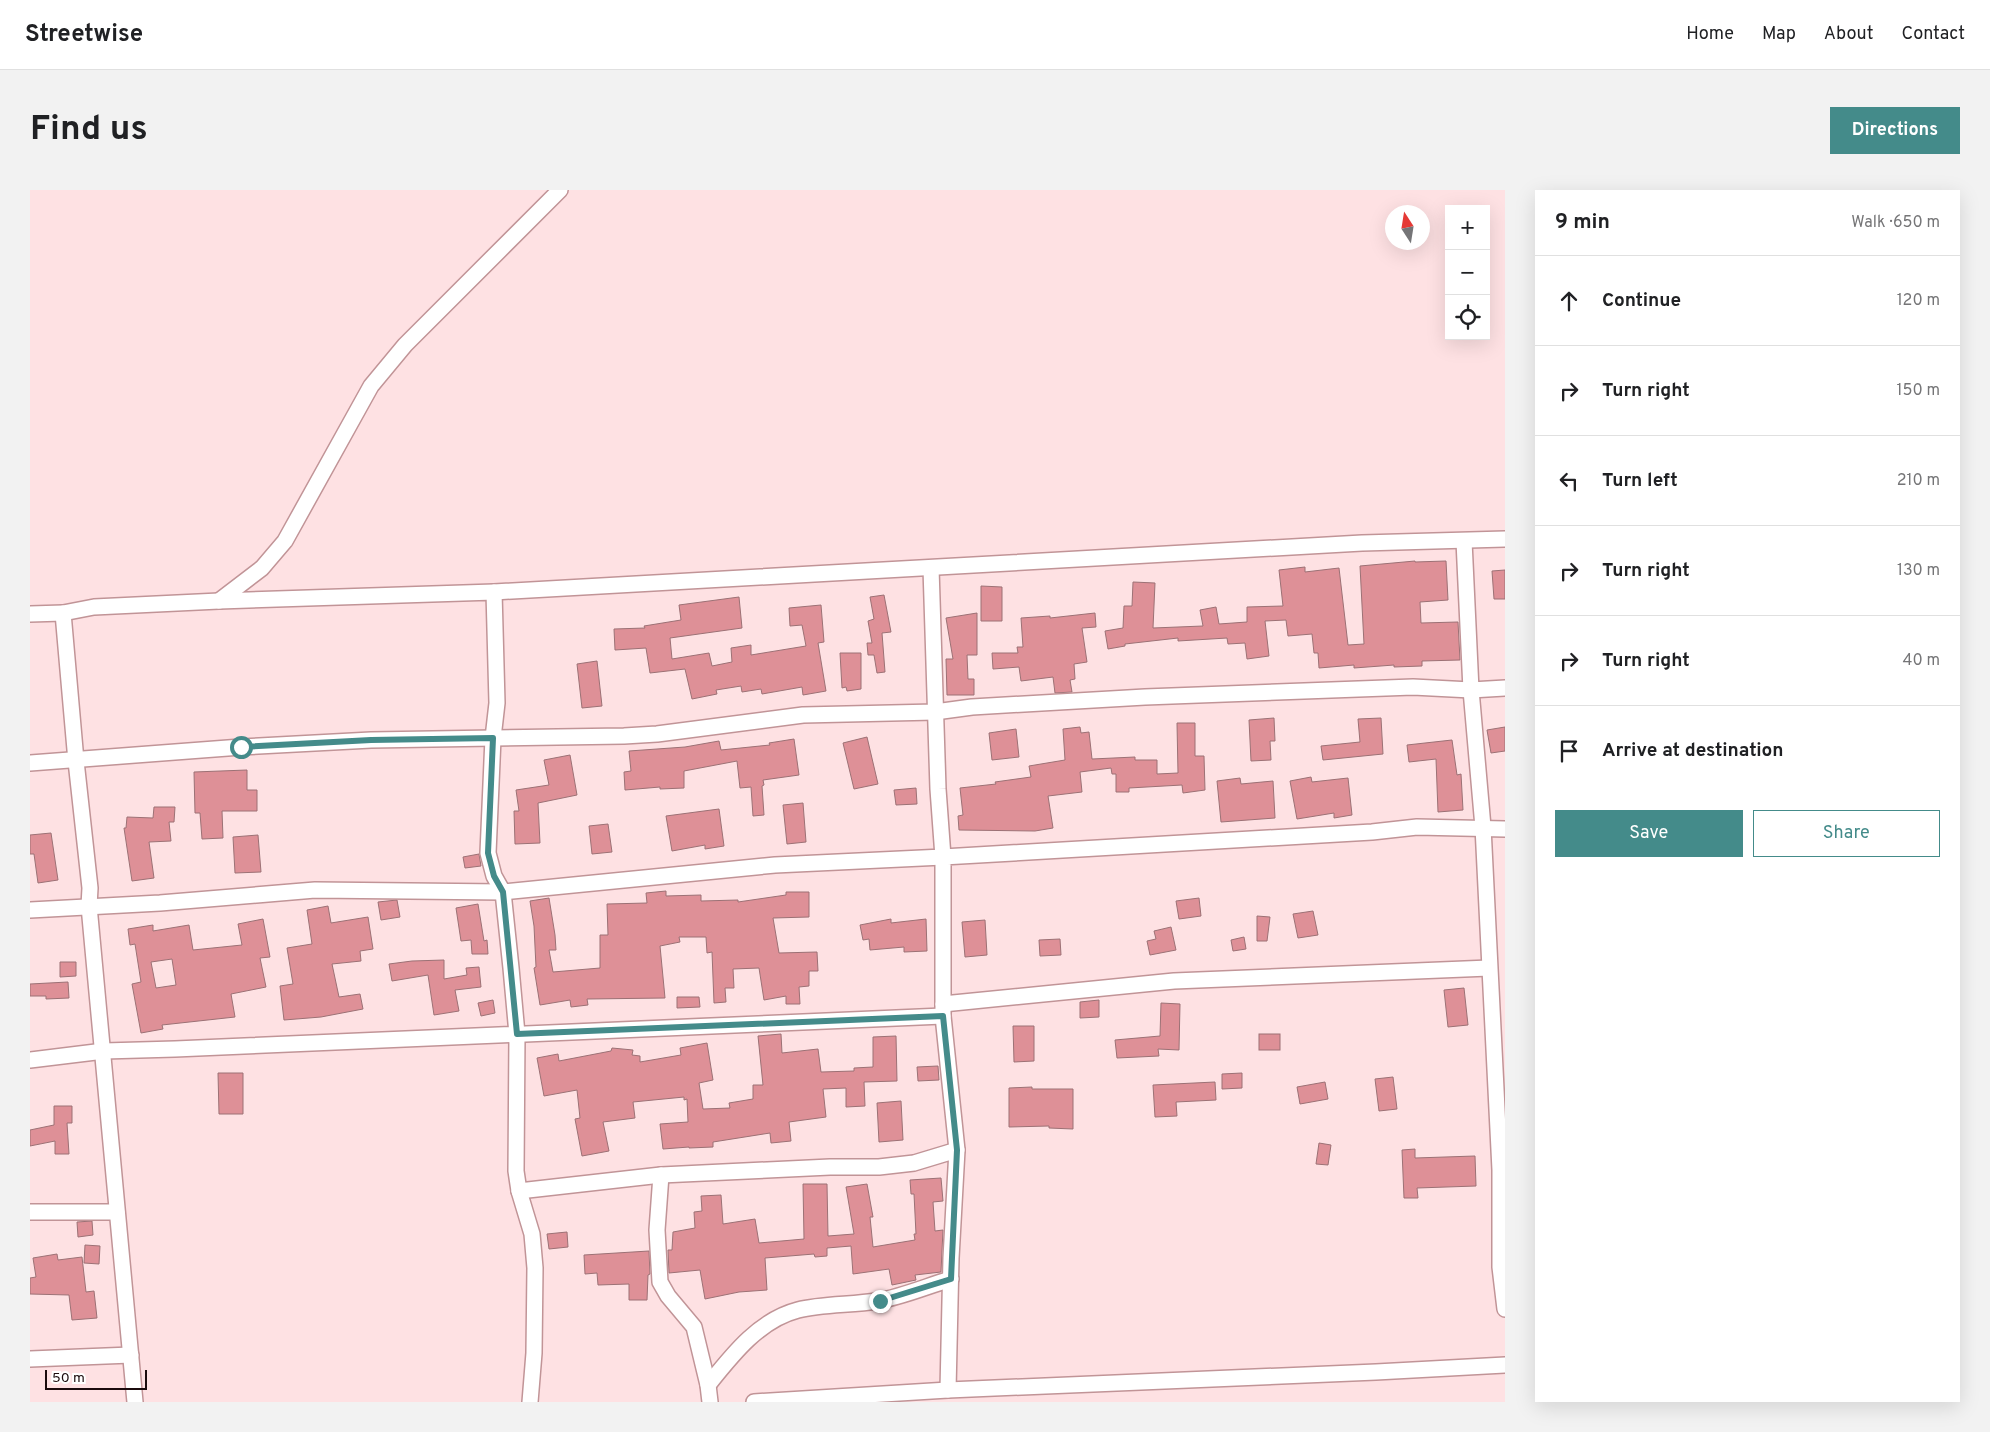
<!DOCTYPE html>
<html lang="en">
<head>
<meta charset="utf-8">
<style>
	:root { --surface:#fff; --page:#f2f2f2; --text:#202124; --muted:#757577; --line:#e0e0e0; --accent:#448b8a }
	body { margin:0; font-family:Overpass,sans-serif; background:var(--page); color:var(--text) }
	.controls { position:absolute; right:15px; top:15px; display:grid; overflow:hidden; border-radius:0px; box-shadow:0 5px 20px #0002 }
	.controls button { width:45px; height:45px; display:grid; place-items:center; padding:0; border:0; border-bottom:1px solid var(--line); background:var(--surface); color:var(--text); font:25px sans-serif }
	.compass { position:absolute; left:1355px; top:15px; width:45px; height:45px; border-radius:50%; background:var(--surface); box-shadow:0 5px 20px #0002; rotate:348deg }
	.scale { position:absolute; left:15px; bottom:12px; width:102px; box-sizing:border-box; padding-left:5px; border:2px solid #1b0b0d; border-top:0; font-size:14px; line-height:18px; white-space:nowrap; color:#1b0b0d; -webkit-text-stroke:4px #fff; paint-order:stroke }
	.stop { position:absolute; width:15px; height:15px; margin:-11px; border:4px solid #448b8a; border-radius:50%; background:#fff }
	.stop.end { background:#448b8a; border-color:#fff; box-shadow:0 1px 5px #0008 }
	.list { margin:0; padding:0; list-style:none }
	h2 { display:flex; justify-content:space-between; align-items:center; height:65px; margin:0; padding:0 20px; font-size:21px }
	h2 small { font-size:16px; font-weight:400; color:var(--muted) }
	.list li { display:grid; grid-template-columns:32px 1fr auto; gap:15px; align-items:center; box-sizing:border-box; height:90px; padding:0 20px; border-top:1px solid var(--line) }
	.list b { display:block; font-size:19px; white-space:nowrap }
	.list em { font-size:16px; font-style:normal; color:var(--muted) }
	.actions { display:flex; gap:10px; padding:15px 20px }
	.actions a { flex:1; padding:11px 0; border:1px solid var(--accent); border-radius:0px; text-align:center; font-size:18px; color:var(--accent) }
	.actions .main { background:var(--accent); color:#fff }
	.icon { flex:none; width:28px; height:28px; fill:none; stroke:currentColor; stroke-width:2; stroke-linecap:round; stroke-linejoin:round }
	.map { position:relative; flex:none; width:1475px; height:1212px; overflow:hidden; border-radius:0px }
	header { display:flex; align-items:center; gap:30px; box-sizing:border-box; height:70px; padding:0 25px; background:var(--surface); border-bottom:1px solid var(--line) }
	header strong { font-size:24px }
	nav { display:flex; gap:28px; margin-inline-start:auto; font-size:18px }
	.intro { display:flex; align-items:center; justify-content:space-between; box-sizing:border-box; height:120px; padding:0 30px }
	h1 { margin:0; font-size:35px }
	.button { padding:12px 22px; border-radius:0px; background:var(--accent); color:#fff; font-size:18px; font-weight:700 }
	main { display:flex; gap:30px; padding:0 30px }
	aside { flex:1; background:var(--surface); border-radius:0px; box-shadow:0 5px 20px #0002 }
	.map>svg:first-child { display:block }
	.building { fill:#de9097; stroke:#9c7175; fill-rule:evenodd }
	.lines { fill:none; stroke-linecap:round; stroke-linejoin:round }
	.minor-casing { stroke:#c19497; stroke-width:18 }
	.minor { stroke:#fff; stroke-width:15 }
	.route { stroke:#448b8a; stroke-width:6 }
</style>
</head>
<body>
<header>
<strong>Streetwise</strong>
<nav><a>Home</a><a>Map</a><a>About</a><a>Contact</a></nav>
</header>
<div class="intro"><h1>Find us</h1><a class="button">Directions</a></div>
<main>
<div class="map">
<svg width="1475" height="1212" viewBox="0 0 1475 1212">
	<rect width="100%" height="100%" fill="#fee1e3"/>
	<g class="building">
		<polygon points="1385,371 1385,372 1416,371 1418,410 1390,412 1391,433 1428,432 1430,470 1392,471 1392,476 1364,477 1364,475 1324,478 1324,475 1289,478 1288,463 1284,463 1282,444 1258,446 1256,430 1235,431 1239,466 1217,469 1215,453 1198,454 1197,448 1148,451 1148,448 1095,454 1095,456 1078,459 1075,441 1093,438 1094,416 1102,416 1103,392 1125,393 1123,438 1173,436 1170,420 1186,417 1189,434 1217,432 1217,417 1253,416 1249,380 1275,377 1275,382 1309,378 1318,455 1334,454 1330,376"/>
		<polygon points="1475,380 1475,409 1464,409 1462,381"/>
		<polygon points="951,396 972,397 972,431 951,431"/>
		<polygon points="854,405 861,442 852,443 855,482 847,483 844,465 838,465 837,453 842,453 838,431 844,429 840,407"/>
		<polygon points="709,407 712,438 640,448 642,469 679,463 682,476 702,472 701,458 721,455 721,465 776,456 772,435 760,436 759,418 791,415 794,452 788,453 796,501 773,505 772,497 732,504 731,499 712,502 711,496 686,500 687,504 662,509 655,479 620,483 616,458 585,460 584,439 615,438 614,436 651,430 649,415"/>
		<polygon points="947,423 947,465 937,465 938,489 944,489 944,505 917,505 916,469 923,469 916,428"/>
		<polygon points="1065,423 1066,437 1052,438 1057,472 1044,474 1045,489 1040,490 1042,502 1025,503 1023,487 991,491 989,477 963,479 962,463 988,463 987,457 993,457 991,428 1020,426 1020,428"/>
		<polygon points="810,463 831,463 831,499 817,501 816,497 812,498"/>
		<polygon points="567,471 572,516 552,518 547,474"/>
		<polygon points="1244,528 1245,551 1240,551 1241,570 1221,571 1219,530"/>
		<polygon points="1351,528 1353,564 1293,570 1291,556 1330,552 1328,529"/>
		<polygon points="1147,533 1165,533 1165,566 1174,566 1175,600 1153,603 1152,595 1099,598 1099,602 1086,602 1086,584 1082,584 1081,578 1050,582 1052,602 1018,606 1023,638 1005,641 929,640 928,626 933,625 930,598 966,594 965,592 1001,587 999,576 1035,570 1033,539 1050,537 1051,543 1059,542 1062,569 1105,567 1105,570 1127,570 1127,584 1148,583"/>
		<polygon points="1475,537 1475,561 1461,563 1457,540"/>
		<polygon points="986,539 989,567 962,570 959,543"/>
		<polygon points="837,547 848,594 824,599 813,553"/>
		<polygon points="764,549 769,585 733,590 734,595 732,596 734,625 723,626 721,597 710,598 707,571 654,581 654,598 630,599 630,597 595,600 594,582 601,581 599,561 655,557 689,551 691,560 740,555 739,553"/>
		<polygon points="1422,550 1427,585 1431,584 1433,620 1408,622 1406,569 1379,572 1377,555"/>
		<polygon points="540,565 547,605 508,613 510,653 485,654 484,621 489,621 486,600 519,595 514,570"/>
		<polygon points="217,580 217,600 227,600 227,621 192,621 193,648 172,649 170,623 165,623 164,582"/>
		<polygon points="1281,587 1282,592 1318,588 1322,625 1304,628 1304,623 1267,629 1260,591"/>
		<polygon points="1210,588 1211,594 1243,591 1245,628 1191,632 1187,591"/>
		<polygon points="886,598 887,614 866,615 864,600"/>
		<polygon points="773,613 776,652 757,654 753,615"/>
		<polygon points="124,617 145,617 144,632 139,632 141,651 119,652 124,688 102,691 94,638 96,638 97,627 123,628"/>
		<polygon points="689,619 694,656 675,659 675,655 642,661 636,626"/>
		<polygon points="578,634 582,662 562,664 559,636"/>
		<polygon points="21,643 28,690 8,693 4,664 0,664 0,645"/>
		<polygon points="228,645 231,682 205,683 203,647"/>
		<polygon points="449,664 451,676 435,678 433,667"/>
		<polygon points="636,701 636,706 671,705 671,711 708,710 708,712 756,705 756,702 779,702 779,727 743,728 749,763 787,762 788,781 779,781 779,796 769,797 770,814 756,814 756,806 734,810 729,778 703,779 704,798 695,798 696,812 684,813 682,762 677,763 676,747 649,747 650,752 630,756 635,808 557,809 558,815 541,817 540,810 510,815 504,778 506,777 504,736 500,711 519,708 525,745 526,760 519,760 523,782 570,778 570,745 578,745 577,714 617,713 616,703"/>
		<polygon points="1169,708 1171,726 1149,729 1146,711"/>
		<polygon points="367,710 370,727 351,730 348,712"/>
		<polygon points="448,714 454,751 457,750 458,764 442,764 441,750 431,751 426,718"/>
		<polygon points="298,716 301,733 338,727 343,759 330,761 331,771 302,774 309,807 330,804 333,819 291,827 254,830 250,796 263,794 257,758 282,754 277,720"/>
		<polygon points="1283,721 1288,745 1268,748 1263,724"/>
		<polygon points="1227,726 1240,727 1237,751 1227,751"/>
		<path d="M233,729L240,767L230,768L236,797L201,804L205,827L132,835L133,839L111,843L102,794L111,792L105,754L100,755L98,739L123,735V741L159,735L163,760L212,755L208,734ZM142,769L146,795L126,798L121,772Z"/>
		<polygon points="861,729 861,733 896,729 897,761 874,762 874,757 840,760 839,749 833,750 830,735"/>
		<polygon points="955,730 957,765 935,767 932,732"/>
		<polygon points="1141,737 1146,760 1120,765 1117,751 1126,749 1124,741"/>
		<polygon points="1214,747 1216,759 1203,761 1201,750"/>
		<polygon points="1030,749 1031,765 1010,766 1009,750"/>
		<polygon points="414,770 414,789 437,785 436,778 449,777 451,797 425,800 429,821 404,825 398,785 362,791 359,774 382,771"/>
		<polygon points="30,772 46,772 46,786 30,787"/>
		<polygon points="38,792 39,808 16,809 16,806 0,806 0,794"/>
		<polygon points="1434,798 1438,835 1418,837 1414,800"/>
		<polygon points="647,807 669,807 670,817 647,818"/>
		<polygon points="463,810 465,823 451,826 448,813"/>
		<polygon points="1069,810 1069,827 1050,828 1050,812"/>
		<polygon points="1131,813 1150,814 1149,860 1128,859 1129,866 1087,868 1085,850 1130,846"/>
		<polygon points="983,836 1004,836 1004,871 984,872"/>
		<polygon points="751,844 752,863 788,859 791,882 824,881 824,878 843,877 843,847 866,846 867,891 834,892 835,916 816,917 816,898 793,899 796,927 759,932 761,951 741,953 740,943 683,952 683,957 659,958 659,957 633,959 630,934 658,932 657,909 654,910 654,907 603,912 605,928 573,932 579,961 552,966 545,929 550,928 547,900 514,906 507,868 528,864 529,871 581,861 582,858 603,860 602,865 610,866 610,872 651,865 650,858 677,853 683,890 669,893 673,919 700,918 699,913 723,909 723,895 733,895 728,846"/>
		<rect x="1229" y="844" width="21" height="16"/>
		<polygon points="908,876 909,890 888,891 887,877"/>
		<polygon points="188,883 213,883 213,924 189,924"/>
		<polygon points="1212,883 1212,898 1192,899 1192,884"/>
		<polygon points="1363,887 1367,919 1349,921 1345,889"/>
		<polygon points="1185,892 1186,910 1146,912 1147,926 1125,927 1123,895"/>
		<polygon points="1295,892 1298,909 1270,914 1267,897"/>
		<polygon points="1002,897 1002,899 1043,899 1043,939 1019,938 1019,936 979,937 979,898"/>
		<polygon points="871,911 873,950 849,952 847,913"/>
		<polygon points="24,916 42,916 42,933 37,933 39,964 25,964 25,951 0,956 0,940 24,935"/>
		<polygon points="1289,953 1301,955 1298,975 1286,974"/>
		<polygon points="1385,959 1385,968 1445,966 1446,996 1387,998 1388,1008 1374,1008 1372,960"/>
		<polygon points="911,988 913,1011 903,1012 905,1041 913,1040 911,1082 885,1085 886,1090 862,1095 859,1079 823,1084 821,1056 797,1058 797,1066 785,1067 784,1064 735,1068 737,1100 709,1102 675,1109 670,1080 639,1083 638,1060 642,1060 643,1042 665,1038 664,1022 672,1021 671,1006 691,1005 693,1034 725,1029 729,1053 774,1049 773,994 797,994 798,1046 824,1044 816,997 837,994 843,1027 840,1027 843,1057 885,1050 884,1044 886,1044 884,1004 881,1004 880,990"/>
		<polygon points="62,1031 63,1045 48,1047 47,1032"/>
		<polygon points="537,1042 538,1057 519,1059 517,1044"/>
		<polygon points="55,1055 70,1056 69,1074 54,1073"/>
		<polygon points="619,1061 620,1084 618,1085 617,1110 599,1110 599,1094 568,1095 567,1083 555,1084 554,1065"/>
		<polygon points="27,1064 28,1070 52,1067 56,1102 64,1101 67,1128 42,1130 39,1105 0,1104 0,1088 6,1087 3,1068"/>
	</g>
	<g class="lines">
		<g class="minor-casing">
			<g id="minor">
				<polyline points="1434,351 1441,500 1453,637 1470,980 1470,1077 1475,1119"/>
				<polyline points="464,402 1332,353 1475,349"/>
				<polyline points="189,411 232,378 255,351 341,196 375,155 530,0"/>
				<polyline points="0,424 33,423"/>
				<polyline points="0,573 211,557 341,550 594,546 627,544 773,525 905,522 942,517 1115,507 1383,497 1441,500 1475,498"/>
				<polyline points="0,720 130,713 285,700 473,702 745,675 913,667 908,599 901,378"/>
				<polyline points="913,814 1144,791 1459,778"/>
				<polyline points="0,870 74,861 145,859 913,826"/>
				<polyline points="927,960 913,826 913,667 1342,642 1387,637 1475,639"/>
				<polyline points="631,985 627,1040 630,1092 638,1106 664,1137 678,1195 680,1212"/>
				<polyline points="489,1001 631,985 800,977 849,977 884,973 927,960 921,1068 918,1200"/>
				<polyline points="0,1022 87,1022"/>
				<polyline points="0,1169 101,1165"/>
				<path d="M678,1195C702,1165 729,1130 768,1120C791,1114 823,1115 847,1111C872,1107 897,1096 921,1089"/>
				<polyline points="105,1212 59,716 60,698 46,571 33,423 64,417 189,411 464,402 467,513 463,548 458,663 464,686 473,702 481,778 487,844 486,981 489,1001 502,1044 505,1078 504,1163 500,1212"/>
				<polyline points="724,1212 918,1200 1346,1182 1475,1175"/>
			</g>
		</g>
		<use href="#minor" class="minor"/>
	</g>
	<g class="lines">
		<polyline class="route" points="211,557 341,550 463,548 458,663 464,686 473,702 487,844 913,826 927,960 921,1089 850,1111"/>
	</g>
</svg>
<div class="controls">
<button>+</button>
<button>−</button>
<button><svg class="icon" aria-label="locate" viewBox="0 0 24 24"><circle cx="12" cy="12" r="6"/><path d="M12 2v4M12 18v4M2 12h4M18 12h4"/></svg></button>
</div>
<svg class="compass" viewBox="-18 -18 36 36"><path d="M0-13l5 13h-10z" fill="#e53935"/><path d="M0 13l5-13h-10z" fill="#757577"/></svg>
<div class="scale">50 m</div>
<div class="stop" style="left:211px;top:557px"></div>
<div class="stop end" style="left:850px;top:1111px"></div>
</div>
<aside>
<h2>9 min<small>Walk · 650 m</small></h2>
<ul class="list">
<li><svg class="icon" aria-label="ahead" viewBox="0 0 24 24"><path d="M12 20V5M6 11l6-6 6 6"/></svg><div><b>Continue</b></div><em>120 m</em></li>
<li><svg class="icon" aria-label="right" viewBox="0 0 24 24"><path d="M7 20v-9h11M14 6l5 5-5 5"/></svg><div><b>Turn right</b></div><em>150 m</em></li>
<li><svg class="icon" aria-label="left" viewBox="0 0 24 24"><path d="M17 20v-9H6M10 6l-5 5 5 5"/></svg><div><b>Turn left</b></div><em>210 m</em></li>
<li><svg class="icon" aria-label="right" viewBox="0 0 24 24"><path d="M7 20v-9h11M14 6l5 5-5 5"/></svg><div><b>Turn right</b></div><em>130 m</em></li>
<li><svg class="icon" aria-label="right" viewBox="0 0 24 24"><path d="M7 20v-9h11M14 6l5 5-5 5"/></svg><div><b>Turn right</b></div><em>40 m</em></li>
<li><svg class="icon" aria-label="arrive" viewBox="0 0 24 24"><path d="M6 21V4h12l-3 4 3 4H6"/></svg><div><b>Arrive at destination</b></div></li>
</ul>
<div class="actions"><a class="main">Save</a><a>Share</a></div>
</aside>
</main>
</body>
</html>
